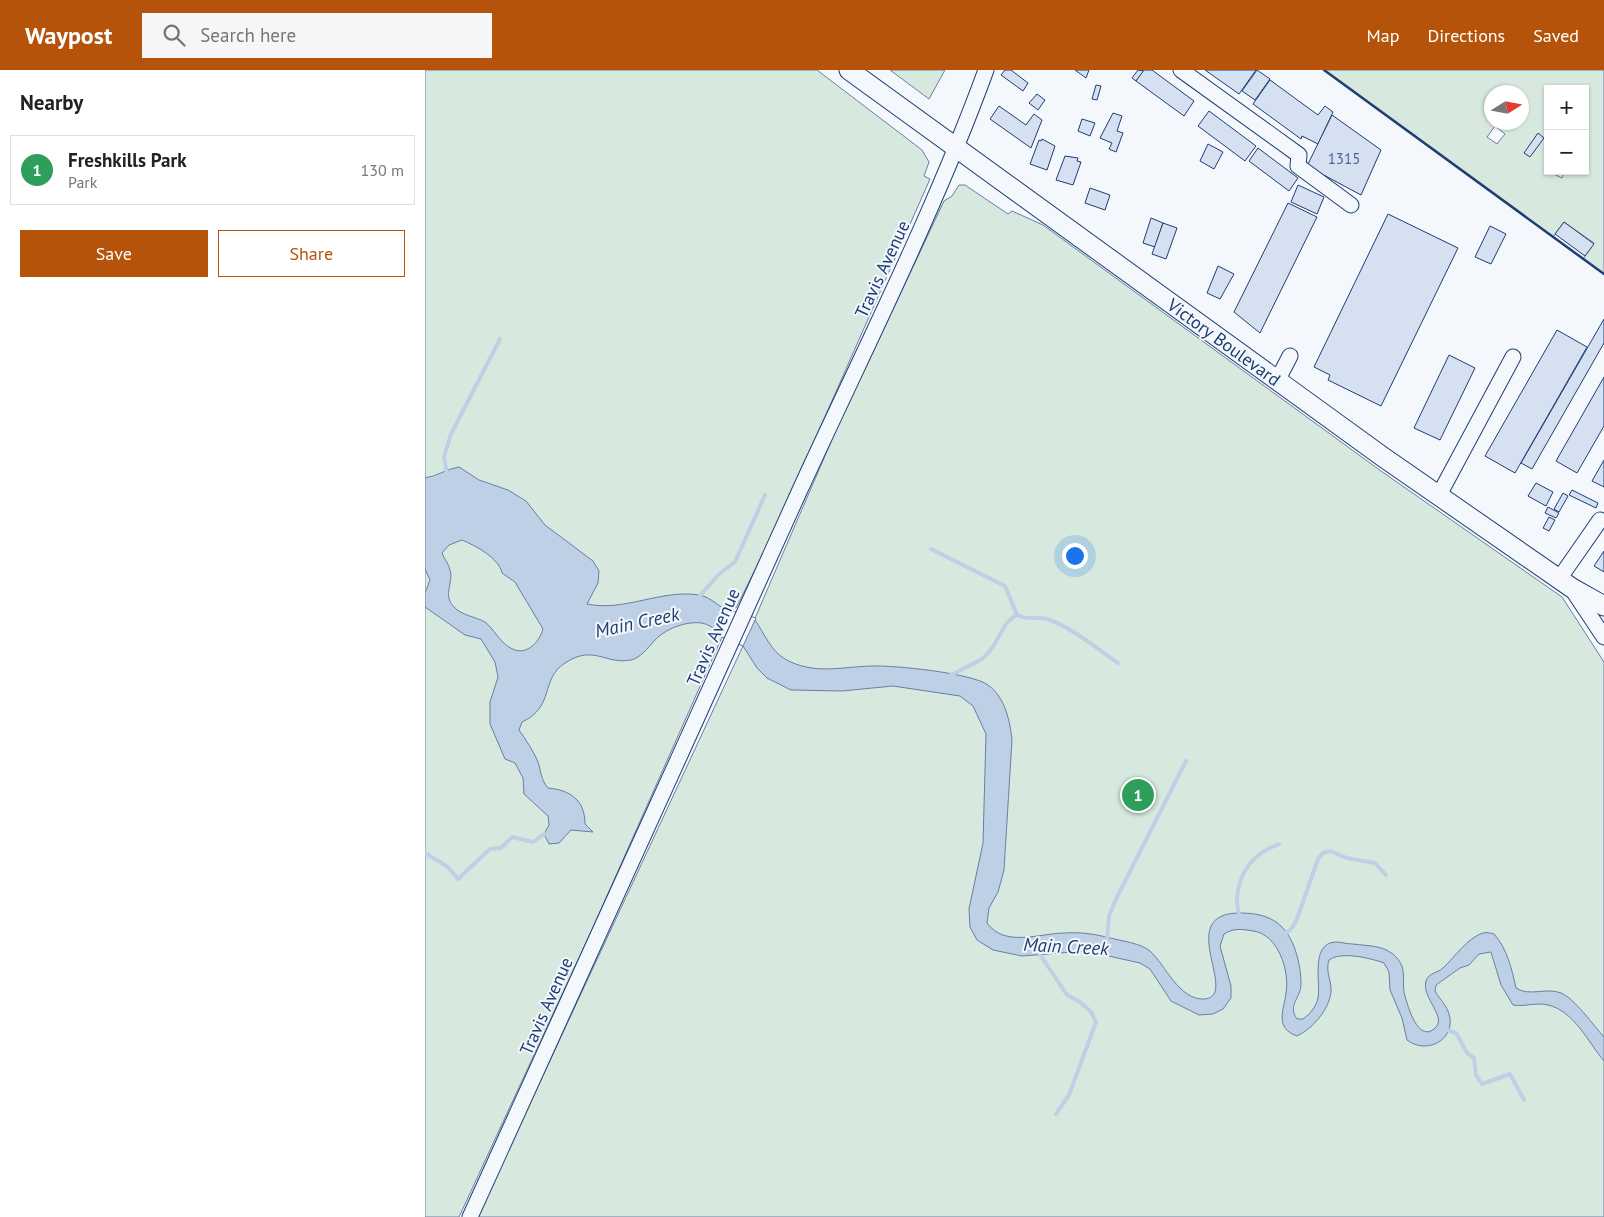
<!DOCTYPE html>
<html lang="en">
<head>
<meta charset="utf-8">
<style>
	:root { --surface:#fff; --page:#f6f6f6; --text:#222; --muted:#767676; --line:#e0e0e0; --accent:#b45309 }
	body { margin:0; font-family:"PT Sans",sans-serif; background:var(--page); color:var(--text) }
	.controls { position:absolute; right:15px; top:15px; display:grid; overflow:hidden; border-radius:0px; box-shadow:0 1px 4px #0004 }
	.controls button { width:45px; height:45px; display:grid; place-items:center; padding:0; border:0; border-bottom:1px solid var(--line); background:var(--surface); color:var(--text); font:25px sans-serif }
	.compass { position:absolute; left:1059px; top:15px; width:45px; height:45px; border-radius:50%; background:var(--surface); box-shadow:0 1px 4px #0004; rotate:79deg }
	.you { position:absolute; left:649px; top:485px; width:18px; height:18px; margin:-12px; border:4px solid #fff; border-radius:50%; background:#1a73e8; box-shadow:0 0 0 8px #1a73e833 }
	.badge { display:grid; place-items:center; width:32px; height:32px; border-radius:50%; background:var(--accent); color:#fff; font-size:16px; font-weight:700 }
	.pin { position:absolute; translate:-50% -50%; border:2px solid #fff; box-shadow:0 1px 5px #0006 }
	.list { margin:0; padding:0; list-style:none }
	h2 { display:flex; justify-content:space-between; align-items:center; height:65px; margin:0; padding:0 20px; font-size:21px }
	h2 small { font-size:16px; font-weight:400; color:var(--muted) }
	.list li { display:grid; grid-template-columns:32px 1fr auto; gap:15px; align-items:center; box-sizing:border-box; height:70px; margin:0 10px 10px; padding:0 10px; border:1px solid var(--line); border-radius:0px }
	.list b { display:block; font-size:19px; white-space:nowrap }
	.list p { margin:0; font-size:16px; white-space:nowrap; color:var(--muted) }
	.list em { font-size:16px; font-style:normal; color:var(--muted) }
	.actions { display:flex; gap:10px; padding:15px 20px }
	.actions a { flex:1; padding:11px 0; border:1px solid var(--accent); border-radius:0px; text-align:center; font-size:18px; color:var(--accent) }
	.actions .main { background:var(--accent); color:#fff }
	.icon { flex:none; width:28px; height:28px; fill:none; stroke:currentColor; stroke-width:2; stroke-linecap:round; stroke-linejoin:round }
	.map { position:relative; flex:none; width:1179px; height:1147px; overflow:hidden }
	header { display:flex; align-items:center; gap:30px; box-sizing:border-box; height:70px; padding:0 25px; background:var(--accent); color:#fff }
	header strong { font-size:24px }
	nav { display:flex; gap:28px; margin-inline-start:auto; font-size:18px }
	.search { width:350px; height:45px; background:var(--page); display:flex; align-items:center; gap:12px; box-sizing:border-box; padding:0 18px; border-radius:0px; color:var(--muted); font-size:19px }
	main { display:flex }
	aside { flex:1; background:var(--surface) }
	.map>svg:first-child { display:block }
	.green { fill:#d7e8df; stroke:#687fa3; fill-rule:evenodd }
	.water { fill:#bed0e5; stroke:#687fa3; fill-rule:evenodd }
	.pier { fill:#f4f7fb; stroke:#687fa3 }
	.lines { fill:none; stroke-linecap:round; stroke-linejoin:round }
	.stream { stroke:#bed0e5; stroke-width:4 }
	.building { fill:#d5e0f0; stroke:#1d3f73 }
	.minor-casing { stroke:#1d3f73; stroke-width:17 }
	.major-casing { stroke:#1d3f73; stroke-width:21 }
	.minor { stroke:#f4f7fb; stroke-width:15 }
	.major { stroke:#f4f7fb; stroke-width:19 }
	.wall { stroke:#1d3f73; stroke-width:2.5 }
	.labels { text-anchor:middle; dominant-baseline:central; stroke-width:4; stroke-linejoin:round; paint-order:stroke }
	.number-label { font-size:15px; fill:#4b6792 }
	.street-label { font-size:18px; fill:#1d3f73; stroke:#f4f7fb }
	.water-label { font-size:19px; font-style:italic; fill:#1d3f73; stroke:#f4f7fb }
</style>
</head>
<body>
<header>
<strong>Waypost</strong>
<div class="search"><svg class="icon" aria-label="search" viewBox="0 0 24 24"><circle cx="10" cy="10" r="6"/><path d="M15 15l6 6"/></svg>Search here</div>
<nav><a>Map</a><a>Directions</a><a>Saved</a></nav>
</header>
<main>
<aside>
<h2>Nearby<small></small></h2>
<ul class="list">
<li><span class="badge" style="background:#2e9e5b">1</span><div><b>Freshkills Park</b><p>Park</p></div><em>130 m</em></li>
</ul>
<div class="actions"><a class="main">Save</a><a>Share</a></div>
</aside>
<div class="map">
<svg width="1179" height="1147" viewBox="0 0 1179 1147">
	<rect width="100%" height="100%" fill="#f4f7fb"/>
	<g class="green">
		<polygon points="0,0 392,0 497,80 504,92 499,106 505,109 349,462 311,538 306,536 294,564 297,567 165,864 34,1147 0,1147"/>
		<polygon points="465,0 520,0 504,29"/>
		<path d="M899,0H1179V204L1158,189L1169,173L1139,152L1128,167ZM1123,19H1160V101H1139L1137,108L1123,101ZM1066,22H1096L1097,39L1100,42L1097,47L1096,52H1066ZM1070,56L1080,64L1072,74L1062,67Z"/>
		<polygon points="534,115 540,115 583,144 587,141 618,155 956,401 1137,527 1179,592 1179,1147 52,1147 318,576 412,358 519,131 527,126"/>
	</g>
	<path class="water" d="M34,397L54,410L83,420L101,431L120,455L168,491L174,501L173,513L162,534C200,542 236,519 274,525C286,527 294,537 304,542C311,546 322,548 330,550C339,563 346,581 360,589C388,605 416,597 446,596C468,595 547,603 563,615C580,627 585,651 587,670L579,800L573,822L564,838L562,853C580,878 615,863 640,863C656,862 670,864 685,868C697,871 715,873 725,881C740,894 754,931 780,929C815,925 748,843 815,843C828,843 841,845 851,852C869,864 876,894 876,914C876,928 862,935 872,949H878C885,944 891,937 893,928C896,913 885,874 910,872C916,872 922,874 928,874C943,876 956,875 968,884C972,888 975,891 977,896C980,906 977,917 980,926C983,937 993,972 1009,959C1024,948 996,928 1001,911C1003,903 1013,903 1018,898C1030,887 1042,868 1058,863C1061,862 1066,863 1069,864C1082,878 1087,900 1091,918C1104,927 1122,917 1136,923C1149,928 1169,956 1179,967V991C1163,972 1149,941 1123,935C1111,932 1100,937 1088,935L1076,915L1066,882L1054,884L1044,895L1035,898L1011,915L1010,921C1015,930 1023,936 1025,948C1028,972 1000,984 982,970L977,948L965,920L964,902L959,893C945,888 916,881 904,890C900,902 907,911 906,922C904,940 887,959 872,966C849,958 859,940 861,923C865,901 853,864 828,861C817,859 808,858 799,864L795,876L806,916V928L798,939L788,944L774,945L746,931L725,899L715,893L661,881L597,886L568,880L552,870L545,857L544,839L558,773L561,664L548,636L535,626L468,616L417,621L366,620L342,608L332,598L318,576L293,565L295,561C289,559 283,554 277,553C260,551 240,559 229,571C223,578 215,588 206,590C180,595 169,574 140,593C115,609 130,637 97,652L94,660C101,670 108,680 113,692C116,701 116,710 123,718C145,720 160,730 160,754L168,762L146,760L134,773L124,774L119,764L124,755L123,746L99,724L98,708L90,693L80,689L65,654V632L73,607L70,592L56,569L40,565L0,537V523L5,510L0,499V408C12,406 22,399 34,397ZM37,470C51,476 74,488 77,503L90,512L118,559C114,573 100,588 84,577C74,571 69,559 60,552C51,547 36,545 29,537C17,525 29,513 25,500C24,494 19,489 17,483L24,475Z"/>
	<polygon class="pier" points="304,540 331,548 318,576 293,565"/>
	<g class="lines">
		<g class="stream">
			<polyline points="22,404 19,387 26,364 75,269"/>
			<polyline points="506,479 580,516 592,545"/>
			<polyline points="273,528 294,504 310,492 340,425"/>
			<path d="M524,606C535,600 548,595 558,588C574,576 575,553 592,545C604,551 613,546 622,549C648,558 671,578 693,593"/>
			<polyline points="0,783 23,797 33,809 65,779 76,778 87,767 108,772 119,764"/>
			<path d="M814,847C814,840 811,833 812,827C815,799 829,784 854,774"/>
			<polyline points="859,865 867,858 872,849 893,789 898,783 905,781 922,788 950,793 961,805"/>
			<polyline points="682,871 684,846 691,829 761,691"/>
			<polyline points="612,880 642,925 655,932 666,942 671,952 644,1025 631,1044"/>
			<polyline points="1019,959 1031,963 1042,983 1049,988 1051,1005 1057,1014 1085,1004 1099,1030"/>
		</g>
	</g>
	<g class="building">
		<polygon points="580,0 586,0 603,13 598,21 576,5"/>
		<polygon points="650,0 664,0 661,8"/>
		<polygon points="713,0 719,1 711,11 707,8"/>
		<polygon points="719,0 727,0 769,31 759,46 711,11"/>
		<polygon points="780,0 831,0 814,24"/>
		<polygon points="832,0 845,9 830,30 817,21"/>
		<polygon points="845,10 893,45 900,36 908,42 893,74 877,66 876,69 828,34"/>
		<polygon points="671,15 676,16 672,30 667,29"/>
		<polygon points="612,24 620,30 613,40 604,33"/>
		<polygon points="574,36 601,55 609,44 617,50 606,78 565,49"/>
		<polygon points="784,41 831,76 820,91 773,56"/>
		<polygon points="688,43 697,46 692,61 698,63 691,82 684,79 687,73 675,68"/>
		<polygon points="907,45 956,80 936,125 882,96"/>
		<polygon points="657,49 670,53 665,66 653,61"/>
		<polygon points="1113,63 1119,68 1105,87 1099,83"/>
		<polygon points="617,69 630,76 622,100 605,94 614,70 616,71"/>
		<polygon points="783,74 798,82 789,99 775,91"/>
		<polygon points="833,78 873,108 864,121 824,91"/>
		<polygon points="640,86 653,88 652,91 656,92 648,115 631,110"/>
		<polygon points="873,115 899,127 892,144 866,132"/>
		<polygon points="665,118 685,125 680,140 660,133"/>
		<polygon points="863,133 892,147 835,263 809,242"/>
		<polygon points="963,144 1033,178 956,336 903,310 905,305 889,297"/>
		<polygon points="726,148 738,153 730,177 718,173"/>
		<polygon points="1139,152 1169,174 1160,186 1130,164"/>
		<polygon points="738,153 752,158 741,189 727,184"/>
		<polygon points="1065,156 1081,164 1066,194 1050,187"/>
		<polygon points="793,196 809,204 795,229 782,223"/>
		<polygon points="1179,249 1179,273 1107,399 1096,393"/>
		<polygon points="1132,260 1162,277 1090,403 1060,386"/>
		<polygon points="1024,285 1050,298 1015,370 989,358"/>
		<polygon points="1179,307 1179,356 1152,403 1131,391"/>
		<polygon points="1179,390 1179,417 1167,411"/>
		<polygon points="1111,413 1128,422 1121,436 1103,426"/>
		<polygon points="1147,420 1173,433 1171,438 1144,425"/>
		<polygon points="1138,423 1143,426 1134,442 1129,439"/>
		<polygon points="1123,437 1134,443 1131,448 1120,443"/>
		<polygon points="1124,447 1130,450 1124,461 1118,458"/>
		<polygon points="1179,481 1179,502 1169,496"/>
	</g>
	<g class="lines">
		<g class="minor-casing">
			<g id="minor">
				<polyline points="756,0 874,85 873,96 926,135"/>
				<polyline points="852,311 865,286"/>
				<polyline points="1014,425 1088,287"/>
				<polyline points="1134,509 1175,450"/>
				<polyline points="1147,519 1179,567"/>
				<path d="M45,1147C155,905 265,664 374,422C438,282 508,145 561,0"/>
			</g>
		</g>
		<g class="major-casing">
			<polyline id="major" points="424,0 958,387 1147,518 1179,536"/>
		</g>
		<use href="#minor" class="minor"/>
		<use href="#major" class="major"/>
		<polyline class="wall" points="899,0 1179,204"/>
	</g>
	<g class="labels">
		<g class="number-label">
			<text x="919" y="88">1315</text>
		</g>
		<g class="street-label">
			<text transform="translate(457 199) rotate(-65)">Travis Avenue</text>
			<text transform="translate(799 272) rotate(36)">Victory Boulevard</text>
			<text transform="translate(288 567) rotate(-66)">Travis Avenue</text>
			<text transform="translate(121 936) rotate(-66)">Travis Avenue</text>
		</g>
		<g class="water-label">
			<text transform="translate(212 552) rotate(-12)">Main Creek</text>
			<text transform="translate(641 876) rotate(3)">Main Creek</text>
		</g>
	</g>
</svg>
<div class="controls">
<button>+</button>
<button>−</button>
</div>
<svg class="compass" viewBox="-18 -18 36 36"><path d="M0-13l5 13h-10z" fill="#e53935"/><path d="M0 13l5-13h-10z" fill="#767676"/></svg>
<div class="you"></div>
<div class="pin badge" style="left:713px;top:725px;background:#2e9e5b">1</div>
</div>
</main>
</body>
</html>
